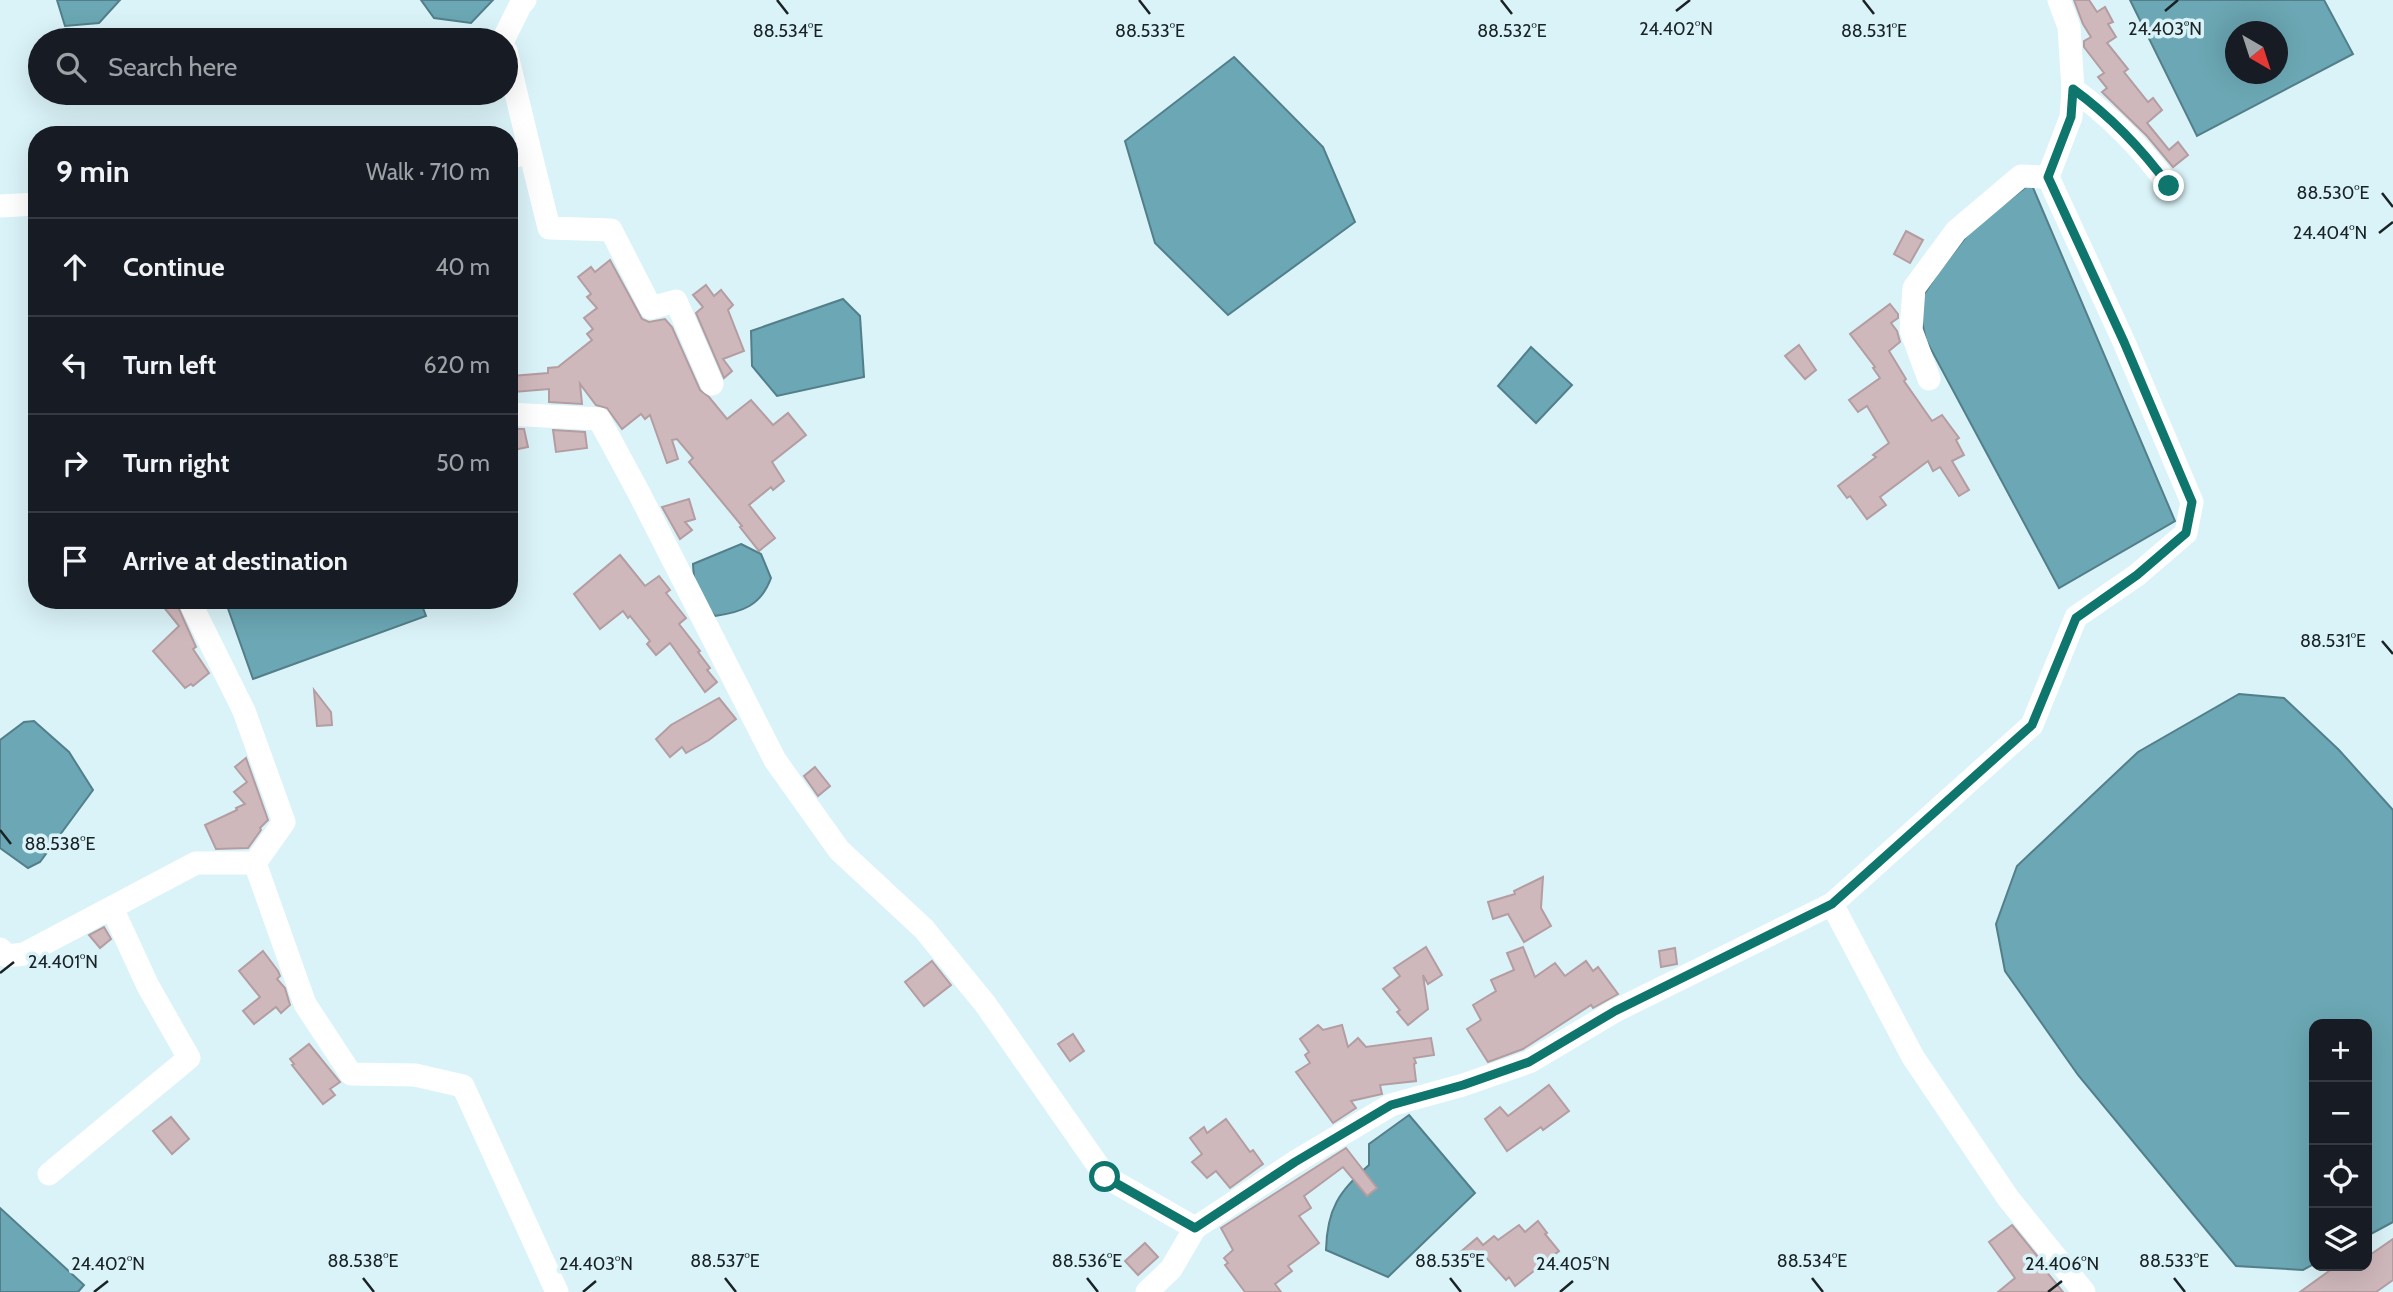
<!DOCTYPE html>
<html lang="en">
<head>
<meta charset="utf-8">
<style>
	:root { --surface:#171b24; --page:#20242c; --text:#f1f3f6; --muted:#9ea1a6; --line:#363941 }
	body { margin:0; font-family:Cabin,sans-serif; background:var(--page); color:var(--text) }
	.controls { position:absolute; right:21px; bottom:21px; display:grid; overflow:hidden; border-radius:14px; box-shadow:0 7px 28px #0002 }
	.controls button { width:63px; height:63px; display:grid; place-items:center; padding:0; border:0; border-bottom:2px solid var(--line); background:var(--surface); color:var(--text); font:35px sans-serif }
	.compass { position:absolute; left:2225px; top:21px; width:63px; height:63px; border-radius:50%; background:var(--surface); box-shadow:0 7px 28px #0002; rotate:141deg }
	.stop { position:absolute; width:21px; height:21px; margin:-16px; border:5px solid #0f766e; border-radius:50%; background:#fff }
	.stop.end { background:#0f766e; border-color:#fff; box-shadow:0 2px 7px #0008 }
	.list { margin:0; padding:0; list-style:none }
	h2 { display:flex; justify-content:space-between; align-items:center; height:91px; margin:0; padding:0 28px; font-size:30px }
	h2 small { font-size:23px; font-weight:400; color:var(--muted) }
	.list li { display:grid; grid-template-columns:46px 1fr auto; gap:21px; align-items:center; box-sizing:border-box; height:98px; padding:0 28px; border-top:2px solid var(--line) }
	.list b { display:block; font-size:26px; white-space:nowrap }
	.list em { font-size:23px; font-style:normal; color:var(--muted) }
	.icon { flex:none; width:38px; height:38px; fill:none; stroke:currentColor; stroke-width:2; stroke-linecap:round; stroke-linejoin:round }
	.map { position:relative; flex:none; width:2393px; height:1292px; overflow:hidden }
	.search { position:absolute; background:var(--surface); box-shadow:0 7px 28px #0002; left:28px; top:28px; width:490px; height:77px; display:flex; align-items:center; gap:18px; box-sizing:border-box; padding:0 24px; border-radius:38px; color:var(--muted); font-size:26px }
	.panel { position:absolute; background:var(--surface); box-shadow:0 7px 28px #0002; left:28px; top:126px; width:490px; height:483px; border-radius:28px }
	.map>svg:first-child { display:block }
	.water { fill:#6ba7b4; stroke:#527f89; stroke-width:2; fill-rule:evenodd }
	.building { fill:#cfb8bb; stroke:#b49da0; stroke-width:2 }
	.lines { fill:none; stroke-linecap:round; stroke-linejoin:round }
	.minor { stroke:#fff; stroke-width:23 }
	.route { stroke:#0f766e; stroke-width:9 }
	.ticks { fill:none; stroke:#192224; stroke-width:2.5 }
	.ticks-label { font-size:18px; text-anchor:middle; fill:#192224; stroke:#daf3f8; stroke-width:7; stroke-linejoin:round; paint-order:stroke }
</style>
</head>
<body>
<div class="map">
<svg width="2393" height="1292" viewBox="0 0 2393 1292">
	<rect width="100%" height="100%" fill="#daf3f8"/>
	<g class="water">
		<polygon points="57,0 120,0 99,23 65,26"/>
		<polygon points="421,0 493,0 471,23 434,18"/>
		<path d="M2130,0H2324L2353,54L2197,136ZM2236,32H2278V74H2236Z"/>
		<polygon points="1234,57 1323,147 1355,222 1228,315 1155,243 1125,141"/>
		<polygon points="2031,183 2175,521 2059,588 1926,340 1918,304 1937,274 1972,229"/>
		<polygon points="843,299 860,316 864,377 777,396 752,366 751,331"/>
		<polygon points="1531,347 1572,385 1536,423 1498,386"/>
		<path d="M741,544L761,554L771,578C761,606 742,612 715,616L695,594L693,564Z"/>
		<polygon points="225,600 420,600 426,616 253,679"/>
		<polygon points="2239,694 2284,698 2339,750 2393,810 2393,1222 2367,1236 2367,1024 2314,1024 2314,1264 2303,1270 2236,1266 2078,1075 2005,971 1996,924 2017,866 2138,752"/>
		<polygon points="34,721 69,752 93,790 40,862 28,868 0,848 0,740 24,722"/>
		<path d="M1409,1115L1475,1193L1388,1277L1326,1250C1327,1209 1339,1191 1369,1165V1144Z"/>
		<polygon points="0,1208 84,1285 78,1292 0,1292"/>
	</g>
	<g class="building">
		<polygon points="2074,0 2089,0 2097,12 2105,7 2113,22 2108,24 2116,37 2107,43 2128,69 2124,72 2148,102 2153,98 2162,110 2147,123 2169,150 2178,142 2188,155 2173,167 2147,136 2102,92 2107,88 2098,77 2104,73 2084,47 2084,41 2091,37 2083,24"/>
		<polygon points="1906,231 1923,240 1910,263 1894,254"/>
		<polygon points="610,260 642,319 649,322 665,319 672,327 700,390 709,397 727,419 751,400 773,425 788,413 806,435 772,462 784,481 773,490 771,487 749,505 775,538 759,551 740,527 742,526 689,462 693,458 677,439 672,440 678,459 667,463 650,415 645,419 641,414 622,429 607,408 596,405 580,384 582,404 549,402 549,389 514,392 512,376 548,373 548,368 558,367 592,340 587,334 593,329 584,318 597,308 587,297 591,294 578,277 591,267 595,272"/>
		<polygon points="706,285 714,296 721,290 733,305 728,310 744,351 723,359 732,371 724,378 696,313 703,307 693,295"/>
		<polygon points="1890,304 1898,314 1898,318 1891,323 1897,331 1900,342 1889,351 1906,379 1904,381 1932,421 1942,415 1959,438 1956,440 1964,455 1952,461 1969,490 1959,496 1940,467 1933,471 1928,461 1880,497 1886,505 1867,519 1850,496 1847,498 1838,486 1876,457 1873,455 1889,443 1867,406 1858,412 1849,400 1880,378 1873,368 1875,367 1850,334"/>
		<polygon points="1799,345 1816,370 1805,379 1785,356"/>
		<polygon points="509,429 524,429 528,447 509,451"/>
		<polygon points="553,430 585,432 587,448 556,452"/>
		<polygon points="689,499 695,519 685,522 692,530 680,539 662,507"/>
		<polygon points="620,555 645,586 659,576 670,590 666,593 686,618 679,624 700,651 698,652 710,668 707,670 717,682 705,692 670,643 656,655 647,644 650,641 630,616 628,618 623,611 600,629 574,594"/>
		<polygon points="158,600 175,600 196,647 193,649 209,673 193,686 191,684 185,688 153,651 179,626"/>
		<polygon points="314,690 331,712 332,725 317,726"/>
		<polygon points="719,698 736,719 709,740 686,753 682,747 670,757 656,739 671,725"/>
		<polygon points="246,758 268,820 260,828 261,830 248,848 216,849 205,825 237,810 236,808 245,804 234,792 247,782 235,767"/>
		<polygon points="815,767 830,786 818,796 804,776"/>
		<polygon points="1543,877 1541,908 1551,926 1524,942 1508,914 1493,919 1488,902 1515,894 1514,891"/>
		<polygon points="104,927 111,939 100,948 89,935"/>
		<polygon points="1426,947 1442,975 1428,984 1423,975 1428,1009 1408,1025 1397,1012 1400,1010 1383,989 1400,976 1394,968"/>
		<polygon points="1523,947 1535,977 1555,963 1565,976 1586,961 1593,971 1598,967 1618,994 1593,1008 1591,1005 1523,1049 1488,1062 1467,1029 1481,1020 1473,1005 1496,991 1491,980 1514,970 1507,953"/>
		<polygon points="1675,948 1677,964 1661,967 1659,951"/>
		<polygon points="263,951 278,971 280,976 277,979 285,988 290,1005 281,1013 276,1007 254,1024 243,1011 260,997 239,971"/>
		<polygon points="932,961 951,985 924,1006 905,982"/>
		<polygon points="1318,1025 1323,1030 1342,1025 1348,1047 1358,1038 1366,1047 1431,1038 1434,1055 1414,1058 1416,1063 1414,1064 1416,1081 1380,1085 1382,1094 1351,1101 1356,1108 1333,1123 1296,1072 1310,1063 1305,1055 1309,1052 1300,1039"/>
		<polygon points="1073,1034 1084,1051 1070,1061 1058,1044"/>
		<polygon points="309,1044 340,1082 330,1089 335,1095 323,1104 292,1065 294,1064 290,1059"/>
		<polygon points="1549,1085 1569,1111 1543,1130 1541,1127 1507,1151 1485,1119 1500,1107 1508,1116"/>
		<polygon points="171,1117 189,1139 172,1154 153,1131"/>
		<polygon points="1226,1119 1250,1152 1253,1150 1263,1164 1230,1188 1216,1171 1207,1178 1192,1162 1202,1154 1190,1138 1204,1127 1207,1133"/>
		<polygon points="1346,1148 1377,1188 1367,1196 1343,1167 1304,1196 1311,1208 1299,1216 1319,1243 1288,1266 1292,1271 1275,1284 1281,1292 1245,1292 1225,1265 1228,1263 1224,1258 1233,1250 1221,1228"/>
		<polygon points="1538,1221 1547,1233 1545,1234 1559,1251 1515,1286 1509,1277 1506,1280 1482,1253 1466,1266 1457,1255 1477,1238 1483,1245 1494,1236 1498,1240 1519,1225 1525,1232"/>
		<polygon points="2012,1225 2043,1263 2041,1265 2063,1292 1998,1292 2015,1278 1989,1242"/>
		<polygon points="2393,1239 2393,1280 2376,1292 2300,1292 2336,1266 2367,1266 2367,1257"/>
		<polygon points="1145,1243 1158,1257 1138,1275 1125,1261"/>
	</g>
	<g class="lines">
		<g class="minor">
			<polyline points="2059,0 2069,27 2073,89 2071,117 2048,177 2124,342 2192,502 2186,533 2137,575 2076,617 2032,725 1832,904 1913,1057 2008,1198 2084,1292"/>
			<polyline points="503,40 521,4 525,0"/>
			<polyline points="506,51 528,143 519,155 509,158"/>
			<path d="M2073,89C2110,116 2142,148 2169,186"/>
			<polyline points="528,143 549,228 611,230 651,308 676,301 712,384"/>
			<polyline points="0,206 37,204"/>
			<polyline points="1929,379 1911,330 1914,288 1956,231 2021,176 2048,177"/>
			<polyline points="509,414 599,419 640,495 775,760 839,850 924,929 986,1005 1106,1177 1195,1228 1295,1162 1391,1105 1463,1085 1529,1062 1615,1011 1832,904"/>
			<polyline points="189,600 244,711 284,822 255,863 305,1004 351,1074 415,1075 463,1086 557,1292"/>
			<polyline points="0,949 7,956 24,954 196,863 255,863"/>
			<polyline points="49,1174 189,1058 148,986 112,908"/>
			<polyline points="1147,1292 1171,1269 1195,1228"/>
		</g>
	</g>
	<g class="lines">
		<path class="route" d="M1105,1177L1195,1228L1295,1162L1391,1105L1463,1085L1529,1062L1615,1011L1832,904L2032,725L2076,618L2137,575L2186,533L2192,502L2124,342L2048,177L2071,117L2073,89C2110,116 2142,149 2169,186"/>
	</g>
	<path class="ticks" d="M777,0L788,14M1139,0L1150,14M1501,0L1512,14M1863,0L1874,14M1676,11L1690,0M2165,11L2178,0M2382,193L2393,207M2379,233L2393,222M2382,641L2393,654M0,830L11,844M0,973L14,962M363,1278L374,1292M725,1278L736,1292M1087,1278L1098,1292M1450,1278L1461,1292M1812,1278L1823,1292M2174,1278L2185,1292M94,1292L108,1281M583,1292L596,1281M1560,1292L1573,1281M2048,1292L2062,1281"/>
	<g class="ticks-label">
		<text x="1676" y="35">24.402°N</text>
		<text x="2165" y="35">24.403°N</text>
		<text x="1150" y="37">88.533°E</text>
		<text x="1512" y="37">88.532°E</text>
		<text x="788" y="37">88.534°E</text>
		<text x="1874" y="37">88.531°E</text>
		<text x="2333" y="199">88.530°E</text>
		<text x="2330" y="239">24.404°N</text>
		<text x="2333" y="647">88.531°E</text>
		<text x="60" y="850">88.538°E</text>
		<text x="63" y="968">24.401°N</text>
		<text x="363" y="1267">88.538°E</text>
		<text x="725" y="1267">88.537°E</text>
		<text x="1087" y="1267">88.536°E</text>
		<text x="1450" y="1267">88.535°E</text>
		<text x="1812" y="1267">88.534°E</text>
		<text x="2174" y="1267">88.533°E</text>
		<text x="108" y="1270">24.402°N</text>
		<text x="596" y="1270">24.403°N</text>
		<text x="1573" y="1270">24.405°N</text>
		<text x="2062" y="1270">24.406°N</text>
	</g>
</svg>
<div class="controls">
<button>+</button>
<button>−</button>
<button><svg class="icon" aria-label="locate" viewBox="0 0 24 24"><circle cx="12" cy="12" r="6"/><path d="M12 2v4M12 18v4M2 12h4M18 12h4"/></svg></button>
<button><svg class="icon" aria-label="layers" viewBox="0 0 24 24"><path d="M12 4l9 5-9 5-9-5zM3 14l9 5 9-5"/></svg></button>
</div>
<svg class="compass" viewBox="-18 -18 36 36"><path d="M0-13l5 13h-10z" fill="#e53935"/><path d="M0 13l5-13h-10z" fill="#9ea1a6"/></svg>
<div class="stop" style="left:1105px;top:1177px"></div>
<div class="stop end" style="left:2169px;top:186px"></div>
<div class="search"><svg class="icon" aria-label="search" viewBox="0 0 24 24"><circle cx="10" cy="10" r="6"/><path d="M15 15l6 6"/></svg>Search here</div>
<section class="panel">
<h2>9 min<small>Walk · 710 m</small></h2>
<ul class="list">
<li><svg class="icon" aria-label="ahead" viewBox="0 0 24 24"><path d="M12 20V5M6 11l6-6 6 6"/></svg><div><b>Continue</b></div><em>40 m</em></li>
<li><svg class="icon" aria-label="left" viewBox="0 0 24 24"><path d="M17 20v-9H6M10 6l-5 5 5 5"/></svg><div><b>Turn left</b></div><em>620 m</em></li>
<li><svg class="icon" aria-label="right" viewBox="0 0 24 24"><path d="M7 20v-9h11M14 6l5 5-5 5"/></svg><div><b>Turn right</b></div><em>50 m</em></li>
<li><svg class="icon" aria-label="arrive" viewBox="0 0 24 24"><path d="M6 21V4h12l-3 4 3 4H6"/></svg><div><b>Arrive at destination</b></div></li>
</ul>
</section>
</div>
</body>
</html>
